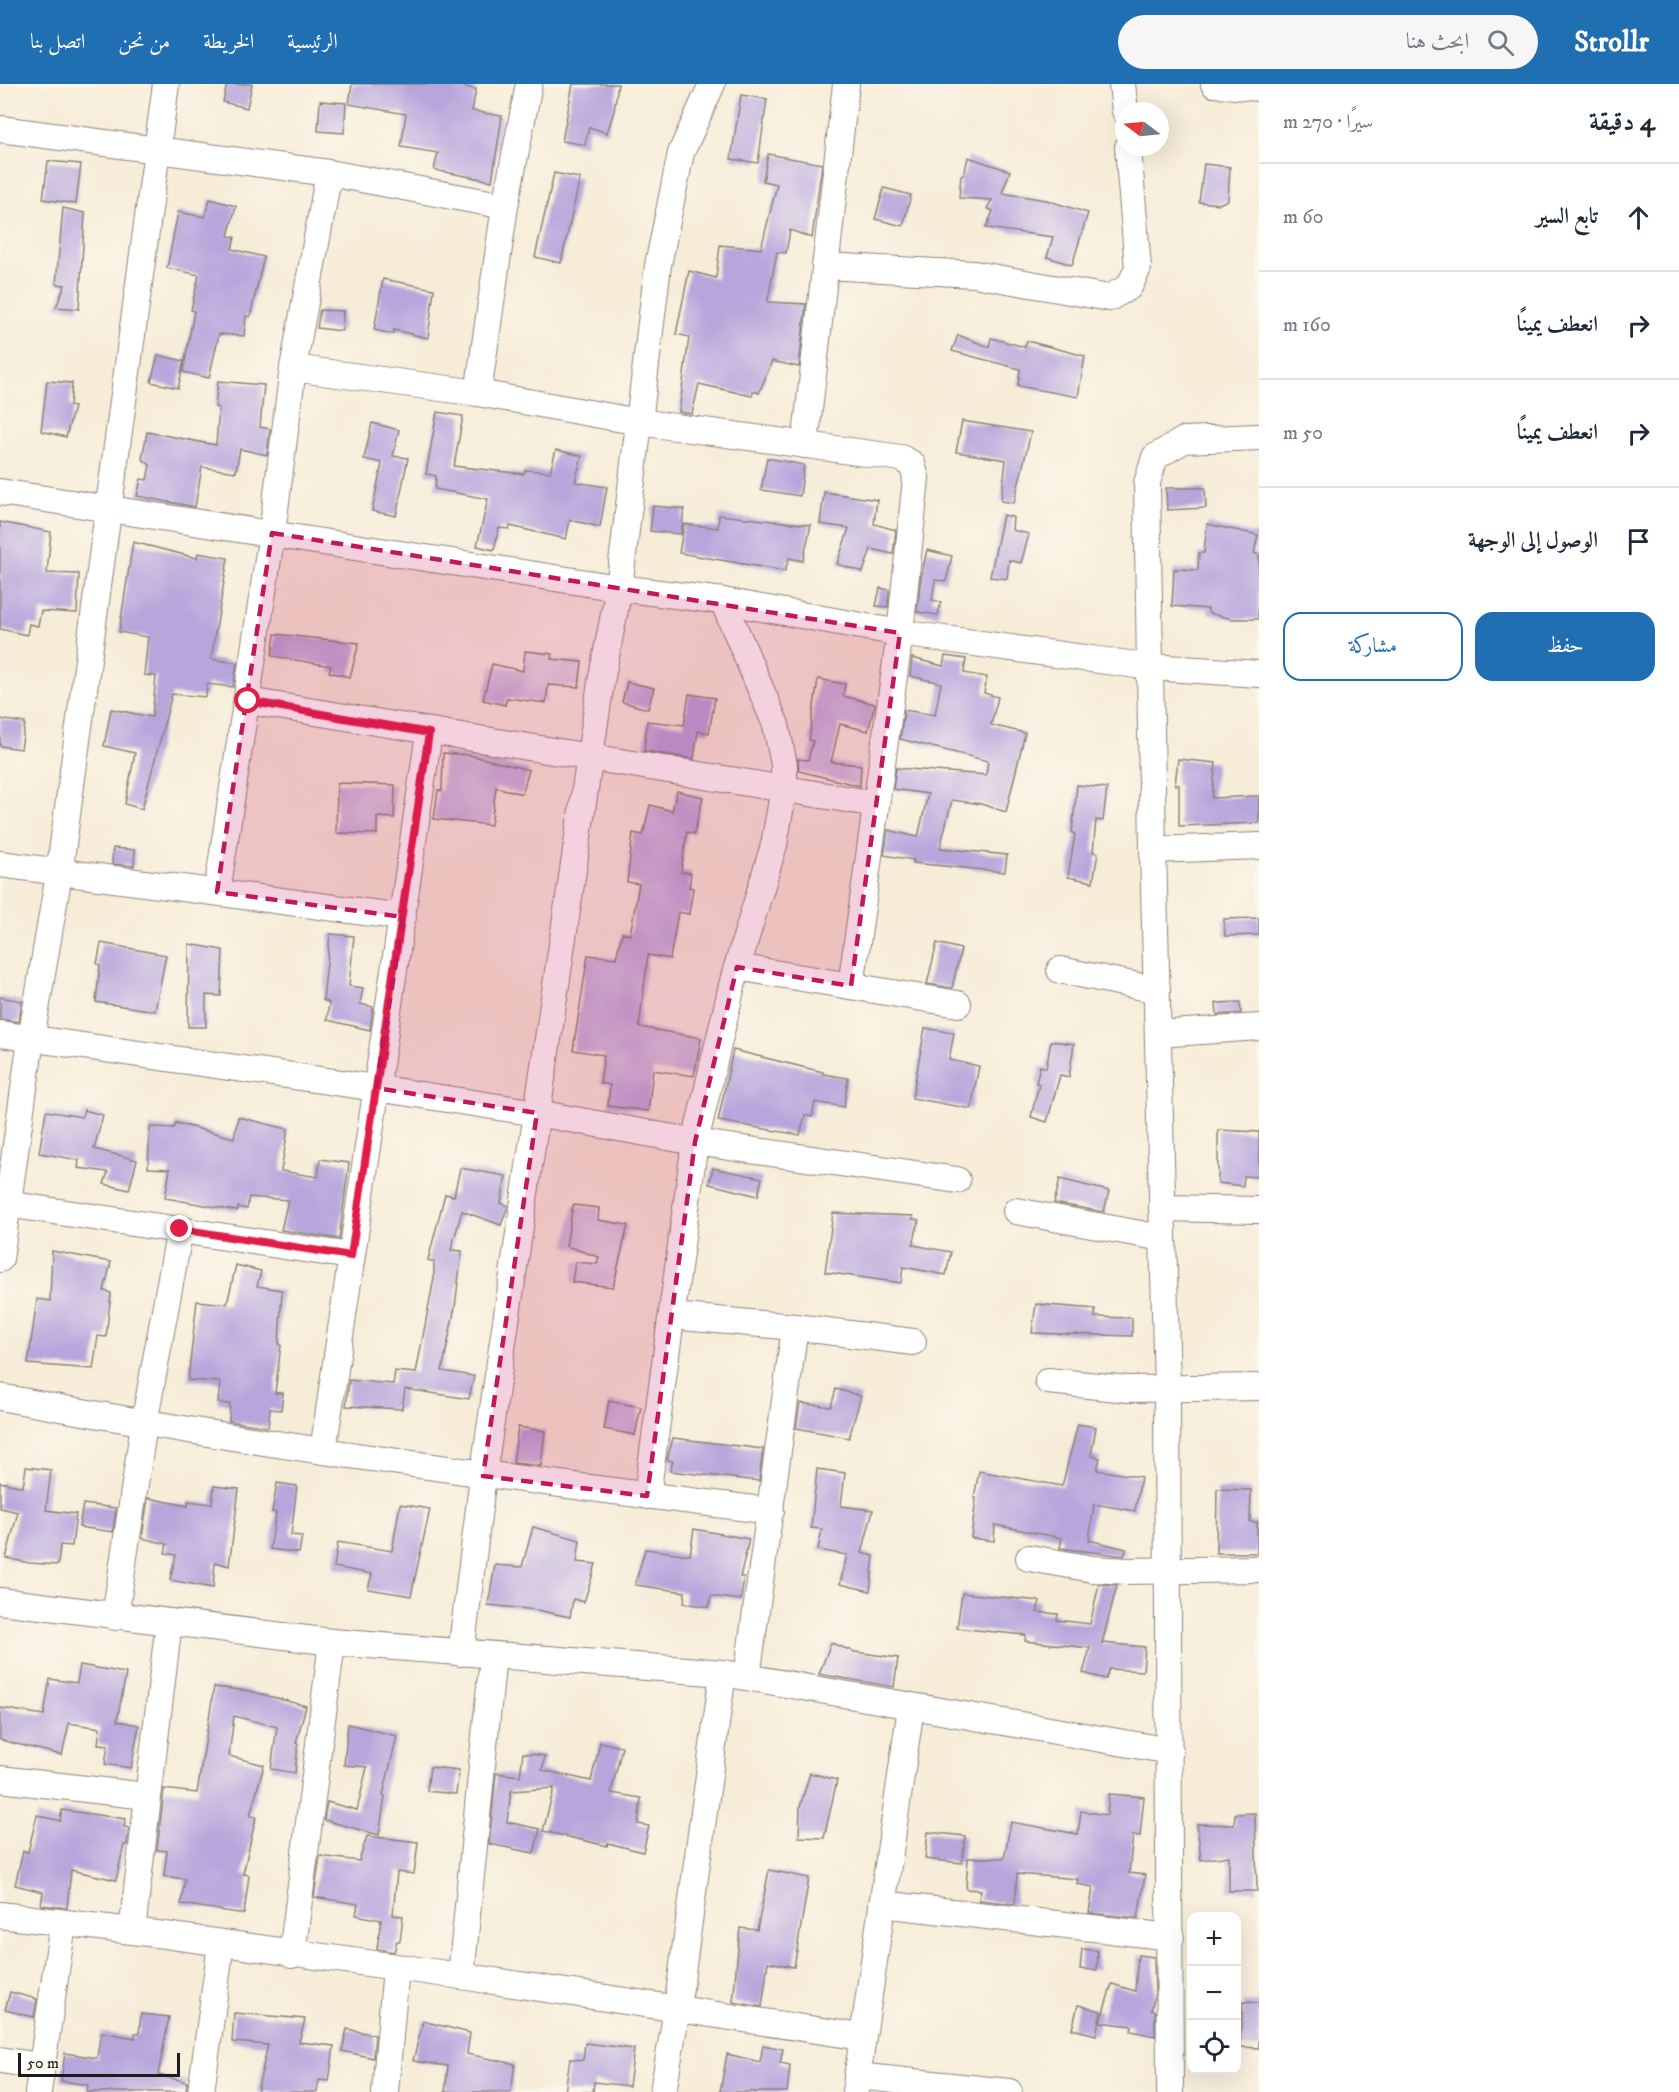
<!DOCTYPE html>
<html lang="ar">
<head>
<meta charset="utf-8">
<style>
	:root { --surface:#fff; --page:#f6f6f7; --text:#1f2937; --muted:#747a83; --line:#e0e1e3; --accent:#1f6fb2 }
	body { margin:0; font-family:"IM FELL DW Pica",Amiri,serif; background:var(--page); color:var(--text); direction:rtl }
	.controls { position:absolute; right:18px; bottom:18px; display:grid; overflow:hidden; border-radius:12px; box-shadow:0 6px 24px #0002 }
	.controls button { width:54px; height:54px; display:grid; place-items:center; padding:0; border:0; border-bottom:2px solid var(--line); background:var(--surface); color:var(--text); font:30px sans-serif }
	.compass { position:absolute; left:1115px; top:18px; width:54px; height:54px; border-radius:50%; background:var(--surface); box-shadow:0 6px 24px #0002; rotate:286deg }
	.scale { position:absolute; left:18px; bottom:15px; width:162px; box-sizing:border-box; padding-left:6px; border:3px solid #1c1c1c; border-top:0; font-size:16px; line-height:21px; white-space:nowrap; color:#1c1c1c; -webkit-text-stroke:4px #fbf7ec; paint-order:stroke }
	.stop { position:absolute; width:18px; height:18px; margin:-14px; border:4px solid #e11d48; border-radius:50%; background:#fff }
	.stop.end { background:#e11d48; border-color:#fff; box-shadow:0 2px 6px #0008 }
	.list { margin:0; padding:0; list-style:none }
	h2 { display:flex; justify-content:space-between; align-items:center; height:78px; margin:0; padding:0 24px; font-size:26px }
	h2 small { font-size:20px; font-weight:400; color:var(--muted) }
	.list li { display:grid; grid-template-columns:39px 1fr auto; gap:18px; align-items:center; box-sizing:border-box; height:108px; padding:0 24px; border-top:2px solid var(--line) }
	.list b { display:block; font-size:22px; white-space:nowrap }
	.list em { font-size:20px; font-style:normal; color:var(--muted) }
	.actions { display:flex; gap:12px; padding:18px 24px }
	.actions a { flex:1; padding:14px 0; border:2px solid var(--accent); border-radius:18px; text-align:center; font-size:21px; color:var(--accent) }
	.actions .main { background:var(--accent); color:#fff }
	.icon { flex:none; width:33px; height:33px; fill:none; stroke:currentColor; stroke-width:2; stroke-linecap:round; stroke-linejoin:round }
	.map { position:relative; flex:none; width:1259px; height:2008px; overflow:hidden; direction:ltr }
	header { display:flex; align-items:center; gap:36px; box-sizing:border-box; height:84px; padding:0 30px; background:var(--accent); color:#fff }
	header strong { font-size:28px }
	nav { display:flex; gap:33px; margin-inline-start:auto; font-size:21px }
	.search { width:420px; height:54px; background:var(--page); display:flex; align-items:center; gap:15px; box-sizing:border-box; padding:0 21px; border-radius:33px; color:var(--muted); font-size:22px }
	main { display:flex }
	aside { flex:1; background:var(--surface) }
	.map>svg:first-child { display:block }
	.building { fill:#b6a6dc }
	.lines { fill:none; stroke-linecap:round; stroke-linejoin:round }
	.minor-casing { stroke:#8a847a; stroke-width:28 }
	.minor { stroke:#fff; stroke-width:26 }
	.route { stroke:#e11d48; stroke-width:8 }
	.marked { fill:#c2185b; fill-opacity:0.2; stroke:#c2185b; stroke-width:4.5; stroke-dasharray:12 8; stroke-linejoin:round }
</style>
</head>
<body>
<header>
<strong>Strollr</strong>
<div class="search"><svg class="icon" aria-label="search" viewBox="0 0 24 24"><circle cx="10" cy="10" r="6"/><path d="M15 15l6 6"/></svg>ابحث هنا</div>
<nav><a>الرئيسية</a><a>الخريطة</a><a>من نحن</a><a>اتصل بنا</a></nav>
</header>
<main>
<aside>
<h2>4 دقيقة<small>سيرًا · 270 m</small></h2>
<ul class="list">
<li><svg class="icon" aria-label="ahead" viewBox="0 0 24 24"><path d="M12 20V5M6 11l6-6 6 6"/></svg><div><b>تابع السير</b></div><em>60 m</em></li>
<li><svg class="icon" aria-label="right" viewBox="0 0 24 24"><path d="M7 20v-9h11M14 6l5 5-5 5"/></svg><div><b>انعطف يمينًا</b></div><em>160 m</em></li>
<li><svg class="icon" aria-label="right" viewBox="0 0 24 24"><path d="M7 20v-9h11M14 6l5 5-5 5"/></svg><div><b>انعطف يمينًا</b></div><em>50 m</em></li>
<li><svg class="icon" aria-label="arrive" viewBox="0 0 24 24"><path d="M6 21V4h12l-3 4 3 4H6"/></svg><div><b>الوصول إلى الوجهة</b></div></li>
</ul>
<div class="actions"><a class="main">حفظ</a><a>مشاركة</a></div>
</aside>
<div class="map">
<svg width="1259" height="2008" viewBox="0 0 1259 2008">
	<rect width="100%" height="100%" fill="#fbf7ec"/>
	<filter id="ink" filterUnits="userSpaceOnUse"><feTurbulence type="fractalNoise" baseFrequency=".0167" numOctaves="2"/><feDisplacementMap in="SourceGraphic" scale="12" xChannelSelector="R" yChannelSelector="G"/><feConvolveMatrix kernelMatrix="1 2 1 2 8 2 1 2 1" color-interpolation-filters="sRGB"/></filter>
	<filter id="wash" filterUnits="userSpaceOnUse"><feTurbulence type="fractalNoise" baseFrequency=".008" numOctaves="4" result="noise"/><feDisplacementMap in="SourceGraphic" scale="24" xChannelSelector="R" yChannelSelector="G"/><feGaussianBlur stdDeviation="1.35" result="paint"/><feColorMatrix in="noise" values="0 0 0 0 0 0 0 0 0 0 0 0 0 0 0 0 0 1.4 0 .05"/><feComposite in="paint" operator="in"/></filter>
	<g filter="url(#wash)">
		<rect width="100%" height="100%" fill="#f7ecd8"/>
		<g id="blocks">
			<g class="building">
				<polygon points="227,0 252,0 247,24 223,18"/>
				<polygon points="352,0 465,0 464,3 476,5 472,27 502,32 492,97 434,86 438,69 401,63 406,30 349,20"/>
				<polygon points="573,0 618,0 614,27 607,49 589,43 585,61 562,57"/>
				<polygon points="741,11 767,15 758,79 731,75"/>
				<polygon points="320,17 346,19 344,49 318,47"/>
				<polygon points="768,70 822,80 812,154 790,146 786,169 777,168 768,215 768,218 806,220 799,283 772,277 759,309 753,307 752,312 699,300 692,330 679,328 689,253 676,250 689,187 716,194 720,161 761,165 777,100 763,97"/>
				<polygon points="968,73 1010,87 1002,109 1046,116 1088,129 1072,181 1047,173 1053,153 986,144 993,127 987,124 992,116 959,114 961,91 964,91"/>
				<polygon points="48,77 81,80 76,120 43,115"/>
				<polygon points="1204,80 1230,83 1228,116 1219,120 1199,118"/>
				<polygon points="554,89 580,94 561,179 535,173"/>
				<polygon points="884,104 911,111 903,142 875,135"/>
				<polygon points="210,115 236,122 228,152 235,153 232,165 264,173 250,233 246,232 244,252 219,250 209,294 183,288 194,227 191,226 199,191 167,184 178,128 205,133"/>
				<polygon points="63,124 85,129 79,225 56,223 65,201 56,200"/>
				<polygon points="383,195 434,205 428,254 394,246 393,250 374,246"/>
				<polygon points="320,226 343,227 342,247 317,244"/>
				<polygon points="958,251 989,263 991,254 1025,263 1027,257 1085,272 1078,313 1018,302 1020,285 952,267"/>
				<polygon points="158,271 184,277 178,304 151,298"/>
				<polygon points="47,297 72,299 70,322 74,323 66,353 41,347"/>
				<polygon points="218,297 264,301 260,343 270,345 267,371 240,365 236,388 202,383 195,423 137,412 141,395 147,396 150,381 142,375 147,348 216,361 219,324 215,323"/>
				<polygon points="437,328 463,332 454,382 524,390 525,386 550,388 556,366 582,372 575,398 607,403 600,443 570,436 566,455 510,442 509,445 499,444 494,466 477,462 488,415 435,405 436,392 426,390"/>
				<polygon points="962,337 1031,348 1014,419 1001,417 1006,376 956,368"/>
				<polygon points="372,339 399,346 393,372 408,374 396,432 372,427 382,379 364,375"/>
				<polygon points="767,374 804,381 800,412 761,406"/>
				<polygon points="1166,404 1205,404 1206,424 1167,426"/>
				<polygon points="824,408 877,416 874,440 896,446 893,470 871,465 863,488 837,480 849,444 820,440"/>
				<polygon points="653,422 684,425 681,450 650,447"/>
				<polygon points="719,431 811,441 803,477 789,474 785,487 679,469 684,440 718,444"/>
				<polygon points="1003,431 1013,433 1012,446 1029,450 1021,479 1009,476 1007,495 990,493"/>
				<polygon points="0,438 51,448 47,489 79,490 77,529 41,527 38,542 29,540 27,551 0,545"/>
				<polygon points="1207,440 1258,451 1254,469 1259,471 1258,535 1232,535 1208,529 1208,525 1172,522 1174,485 1198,486 1199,469 1204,469"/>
				<polygon points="133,458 197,474 198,469 228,474 211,575 237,579 233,603 207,600 206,613 172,610 142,725 125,720 135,669 104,662 111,625 152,633 156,592 144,591 148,553 119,548"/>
				<polygon points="927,466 952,472 946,497 935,496 932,516 941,518 938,531 917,528 921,492"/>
				<polygon points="880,504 889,506 888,523 876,522"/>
				<polygon points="275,550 359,559 350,593 329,588 331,582 272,572"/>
				<polygon points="525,567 552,570 551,575 582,578 579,603 548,601 546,619 507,614 505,621 483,616 492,580 523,587"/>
				<polygon points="945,572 966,575 964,589 987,593 984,609 998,613 991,641 1025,649 1006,728 981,720 952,716 940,764 1007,771 1005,788 913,779 914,776 884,771 888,746 918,753 928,710 893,705 896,684 986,691 988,677 900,655 904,626 935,631 941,599 910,592 912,574 943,582"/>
				<polygon points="818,595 845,600 843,612 875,620 868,647 840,640 831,678 861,681 860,702 799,687 798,675 808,676 813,657 809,656"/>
				<polygon points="627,598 654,604 648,625 622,618"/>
				<polygon points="689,610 715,614 709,649 698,647 694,675 644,667 647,637 684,641"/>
				<polygon points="0,635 25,639 21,665 0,662"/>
				<polygon points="443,669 469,671 529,686 522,710 496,703 491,741 434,735 438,706 442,707"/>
				<polygon points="1178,675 1216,679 1212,714 1259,712 1259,739 1179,742 1179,701 1175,701"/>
				<polygon points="337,699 395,701 394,734 377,733 377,750 336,749"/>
				<polygon points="1077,701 1107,704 1103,737 1096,736 1093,768 1098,769 1093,798 1068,793 1075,750 1072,749"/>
				<polygon points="677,707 703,713 694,750 687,748 681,788 691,789 689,803 693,804 689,830 678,828 670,875 648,871 639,943 701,954 694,992 653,986 648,1027 608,1022 610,1001 600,999 604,971 573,966 588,871 616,874 622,849 630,851 639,800 627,798 633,749 643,751 650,721 672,727"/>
				<polygon points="113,764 135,766 134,782 112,780"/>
				<polygon points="1259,834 1259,851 1225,852 1224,835"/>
				<polygon points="330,850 354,852 349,902 363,904 360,920 373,923 370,946 327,936 329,919 323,916"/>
				<polygon points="101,859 166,871 155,927 96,918 100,881 97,880"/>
				<polygon points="937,859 961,865 952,904 927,900"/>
				<polygon points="189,860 223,866 221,912 206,911 206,943 188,943"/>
				<polygon points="0,913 22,917 19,938 0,935"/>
				<polygon points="1240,918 1241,929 1217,931 1216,919"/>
				<polygon points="925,944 954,949 949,976 979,982 971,1025 912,1014"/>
				<polygon points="1051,957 1074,960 1069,993 1060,991 1047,1038 1031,1033 1039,1000 1036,999 1040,982 1046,984"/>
				<polygon points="733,966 823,988 823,990 848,994 844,1023 815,1018 812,1033 805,1031 800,1051 718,1037"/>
				<polygon points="84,1026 103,1031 94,1065 137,1076 129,1106 104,1100 108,1088 78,1084 79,1076 39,1069 46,1027 82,1033"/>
				<polygon points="238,1033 288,1045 281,1087 318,1093 320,1075 349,1079 339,1155 281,1146 288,1116 249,1113 247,1125 238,1123 237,1127 165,1114 170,1085 148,1084 150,1043 174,1044 176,1039 234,1054"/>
				<polygon points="1218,1046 1259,1048 1259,1093 1244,1092 1243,1102 1218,1099"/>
				<polygon points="460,1084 506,1092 501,1119 508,1122 501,1141 462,1127 451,1166 462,1167 455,1223 442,1287 474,1292 469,1315 405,1305 402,1325 346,1322 349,1296 393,1300 395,1287 416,1289 434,1194 434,1178 428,1176 445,1110 454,1112"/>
				<polygon points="713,1084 762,1094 758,1112 709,1100"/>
				<polygon points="1060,1095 1109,1107 1104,1128 1054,1119"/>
				<polygon points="573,1121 599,1124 598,1136 628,1141 613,1203 572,1198 575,1178 597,1180 599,1173 566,1162"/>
				<polygon points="833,1129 913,1132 912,1135 919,1136 913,1161 951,1168 946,1191 903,1183 901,1199 825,1188"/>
				<polygon points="52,1167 111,1178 104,1207 111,1209 106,1253 98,1252 93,1285 28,1280 37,1215 50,1217"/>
				<polygon points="236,1181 261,1187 257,1202 282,1206 279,1260 281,1261 275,1309 283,1309 281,1326 270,1325 268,1343 229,1337 230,1320 218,1319 220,1298 188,1296 197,1217 227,1220"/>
				<polygon points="1036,1220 1095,1225 1095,1233 1132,1234 1132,1252 1032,1249"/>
				<polygon points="836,1305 861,1312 849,1354 796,1344 800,1319 831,1323"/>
				<polygon points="609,1317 641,1323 635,1351 604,1345"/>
				<polygon points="1078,1340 1096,1343 1091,1372 1100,1374 1097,1386 1141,1393 1135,1427 1094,1420 1089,1456 1126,1465 1124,1472 1060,1464 1062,1454 995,1441 994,1457 971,1454 976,1414 974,1414 979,1387 1062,1402"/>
				<polygon points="518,1343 545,1347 541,1382 513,1379"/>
				<polygon points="673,1354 763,1365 759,1397 670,1387 673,1377 667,1376"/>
				<polygon points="26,1383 51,1386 46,1426 76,1430 72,1462 60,1461 58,1481 29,1479 6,1474 18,1428 0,1424 0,1398 23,1403"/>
				<polygon points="817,1385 845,1389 841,1422 873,1426 862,1469 874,1472 870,1507 840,1500 847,1471 818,1466 822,1445 811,1444"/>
				<polygon points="277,1399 297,1402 291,1451 302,1452 299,1469 270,1465 276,1429 272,1428"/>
				<polygon points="214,1402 239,1405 229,1482 215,1478 213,1504 170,1496 176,1471 165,1469 167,1460 142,1454 148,1414 188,1422 188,1417 212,1420"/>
				<polygon points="1217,1405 1251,1406 1250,1438 1257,1438 1257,1469 1216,1469"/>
				<polygon points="83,1420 116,1424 113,1448 79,1443"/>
				<polygon points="400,1420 430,1425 411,1512 368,1505 372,1490 334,1483 338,1458 392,1467"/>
				<polygon points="533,1443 580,1456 577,1478 596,1480 584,1518 573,1515 570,1533 537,1526 488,1521 495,1481 522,1483"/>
				<polygon points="694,1445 749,1455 740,1493 744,1493 741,1516 711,1512 709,1523 684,1519 685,1508 635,1501 645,1465 690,1471"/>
				<polygon points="1099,1500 1117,1501 1102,1559 1145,1563 1143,1587 1109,1585 1106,1595 1083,1589 1090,1564 1025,1557 1026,1551 957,1544 962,1509 1040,1517 1037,1528 1058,1530 1057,1536 1090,1540"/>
				<polygon points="831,1559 855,1568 898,1574 894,1603 819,1590"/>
				<polygon points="80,1581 126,1589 117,1637 139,1641 131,1684 105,1680 108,1661 98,1660 100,1644 69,1639 62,1671 0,1656 0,1624 44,1631 50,1595 77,1599"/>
				<polygon points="214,1603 250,1607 306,1622 296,1659 298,1660 295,1689 271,1685 277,1643 234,1632 229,1672 264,1681 250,1732 256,1733 243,1790 249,1791 244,1830 181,1820 185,1795 164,1792 167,1767 157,1766 164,1705 197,1709"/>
				<polygon points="348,1640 397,1652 383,1711 385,1712 379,1751 324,1736 327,1718 357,1726 367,1683 344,1681"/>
				<polygon points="600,1658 622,1663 611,1709 641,1714 638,1740 649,1742 643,1768 608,1759 607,1762 543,1747 554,1704 511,1707 507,1738 540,1745 534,1769 489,1760 496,1689 520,1692 523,1669 545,1672 542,1686 591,1697"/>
				<polygon points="430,1683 459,1686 456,1710 427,1707"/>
				<polygon points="810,1689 837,1696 824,1754 799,1753 800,1723"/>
				<polygon points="1109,1710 1144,1713 1140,1752 1133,1751 1129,1789 1145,1791 1138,1834 1089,1829 1093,1803 1077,1800 1078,1795 1017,1790 1015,1820 979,1816 981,1806 966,1805 968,1774 1004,1774 1011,1738 1078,1750 1081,1727 1107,1731"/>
				<polygon points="62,1726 126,1735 124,1743 129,1744 127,1761 124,1761 116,1796 71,1786 67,1824 41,1821 43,1808 15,1801 23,1767 28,1768 37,1731 60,1737"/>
				<polygon points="1255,1729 1257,1807 1229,1807 1229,1772 1201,1776 1197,1740 1234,1741 1235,1730"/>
				<polygon points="928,1748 965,1752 962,1779 925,1775"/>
				<polygon points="367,1752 418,1758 414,1790 397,1788 393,1831 403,1832 400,1857 397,1857 394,1868 377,1865 381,1836 356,1831 358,1820 314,1813 320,1772 359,1777"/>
				<polygon points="769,1786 809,1794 794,1883 768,1878 762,1923 733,1918 740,1844 757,1846"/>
				<polygon points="1082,1865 1098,1867 1097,1886 1080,1885"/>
				<polygon points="1138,1871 1154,1873 1155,1912 1151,1926 1155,1927 1155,1952 1131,1947 1132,1942 1100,1938 1112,1900 1135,1907"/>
				<polygon points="10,1908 37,1915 34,1933 5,1926"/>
				<polygon points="1243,1918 1259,1919 1259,1964 1240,1963"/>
				<polygon points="1078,1921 1101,1927 1096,1951 1072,1945"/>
				<polygon points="234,1929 305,1935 299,1958 334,1962 329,1997 319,1996 317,2008 257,2008 268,1961 232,1958"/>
				<polygon points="141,1930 169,1933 158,1991 187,1998 186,2008 87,2008 88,2001 61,1997 65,1969 97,1974 101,1948 135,1954 135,1949 139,1950"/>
				<polygon points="423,1937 470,1949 467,1970 515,1980 511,2008 445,2008 448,1982 413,1977"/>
				<polygon points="347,1945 375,1951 373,1974 342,1967"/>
				<polygon points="585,1959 634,1965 629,2002 594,1998 593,2008 565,2008 570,1975 583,1976"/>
				<polygon points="763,1961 783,1965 780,1979 790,1981 787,2008 720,2008 727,1970 760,1978"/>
			</g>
		</g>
	</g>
	<g filter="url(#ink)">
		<use href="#blocks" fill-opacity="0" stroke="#8a847a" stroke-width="1.5"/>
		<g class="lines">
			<g class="minor-casing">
				<g id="minor">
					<polyline points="1122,0 1125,27"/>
					<polyline points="1214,0 1259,4"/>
					<polyline points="0,45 329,89 505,122"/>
					<polyline points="825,182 974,190 1109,214 1129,203 1138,184 1128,63"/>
					<polyline points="293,284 478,309 639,338 901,374 912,380 916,394 900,549 851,902"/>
					<polyline points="478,309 505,122 529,0"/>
					<polyline points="805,361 846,0"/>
					<polyline points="0,408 619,504 723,517 900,549 1151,583 1259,590"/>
					<polyline points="248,617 876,720"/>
					<polyline points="1153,766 1259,762"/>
					<polyline points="0,780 403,833"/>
					<polyline points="217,808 272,449 293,284 329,89"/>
					<polyline points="737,883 958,920"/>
					<polyline points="1060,886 1157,906"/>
					<polyline points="0,950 376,1004 537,1029 695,1058 957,1096"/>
					<polyline points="1158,950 1259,943"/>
					<polyline points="0,1119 351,1172"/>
					<polyline points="1162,1124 1259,1126"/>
					<polyline points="1016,1127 1162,1154"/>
					<polyline points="0,1175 31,955 59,790 166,0"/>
					<polyline points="672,1232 795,1243 913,1258"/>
					<polyline points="1048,1297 1128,1305 1259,1303"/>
					<path d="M0,1313C256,1361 513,1395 771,1427"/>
					<polyline points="323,1367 429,649"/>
					<polyline points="647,1412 695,1058 734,893 774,761 784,704 784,681 776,641 723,517"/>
					<polyline points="1029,1474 1093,1485 1127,1487 1259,1485"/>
					<polyline points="0,1517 332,1558 723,1589 1170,1667"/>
					<polyline points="115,1533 144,1340 180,1145"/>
					<polyline points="461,1569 483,1392 601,598 619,504 658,181 681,69 712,0"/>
					<polyline points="747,1593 795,1243"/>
					<polyline points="0,1695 146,1712"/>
					<polyline points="882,1820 1171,1853"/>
					<polyline points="0,1831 165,1851 461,1892 862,1953"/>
					<polyline points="132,1847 169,1538"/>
					<polyline points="292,1871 332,1558"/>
					<polyline points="461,1892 493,1572"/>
					<polyline points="0,1976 41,1982"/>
					<polyline points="857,1992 1009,2008"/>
					<polyline points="38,2008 63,1840"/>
					<polyline points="201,2008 221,1860"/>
					<polyline points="385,2008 396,1884"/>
					<polyline points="663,2008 677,1925 723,1589"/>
					<polyline points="855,2008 911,1623"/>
					<polyline points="1170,2008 1167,1305 1153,766 1147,399 1155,373 1184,356 1259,353"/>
				</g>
			</g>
			<use href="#minor" class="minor"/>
		</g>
	</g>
	<g class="lines" filter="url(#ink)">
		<polyline class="route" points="180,1145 351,1172 429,649 248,617"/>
	</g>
	<path class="marked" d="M272,449L900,549L851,902L737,883L695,1058L647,1412L483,1392L537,1029L376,1004L403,833L217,808Z"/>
</svg>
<div class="controls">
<button>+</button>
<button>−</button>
<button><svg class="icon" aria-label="locate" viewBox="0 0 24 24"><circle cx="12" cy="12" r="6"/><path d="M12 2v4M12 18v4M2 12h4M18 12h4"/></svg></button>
</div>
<svg class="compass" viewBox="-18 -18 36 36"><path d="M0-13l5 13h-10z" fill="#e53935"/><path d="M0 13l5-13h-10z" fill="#747a83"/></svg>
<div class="scale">50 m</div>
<div class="stop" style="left:248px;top:617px"></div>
<div class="stop end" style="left:180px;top:1145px"></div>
</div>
</main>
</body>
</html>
